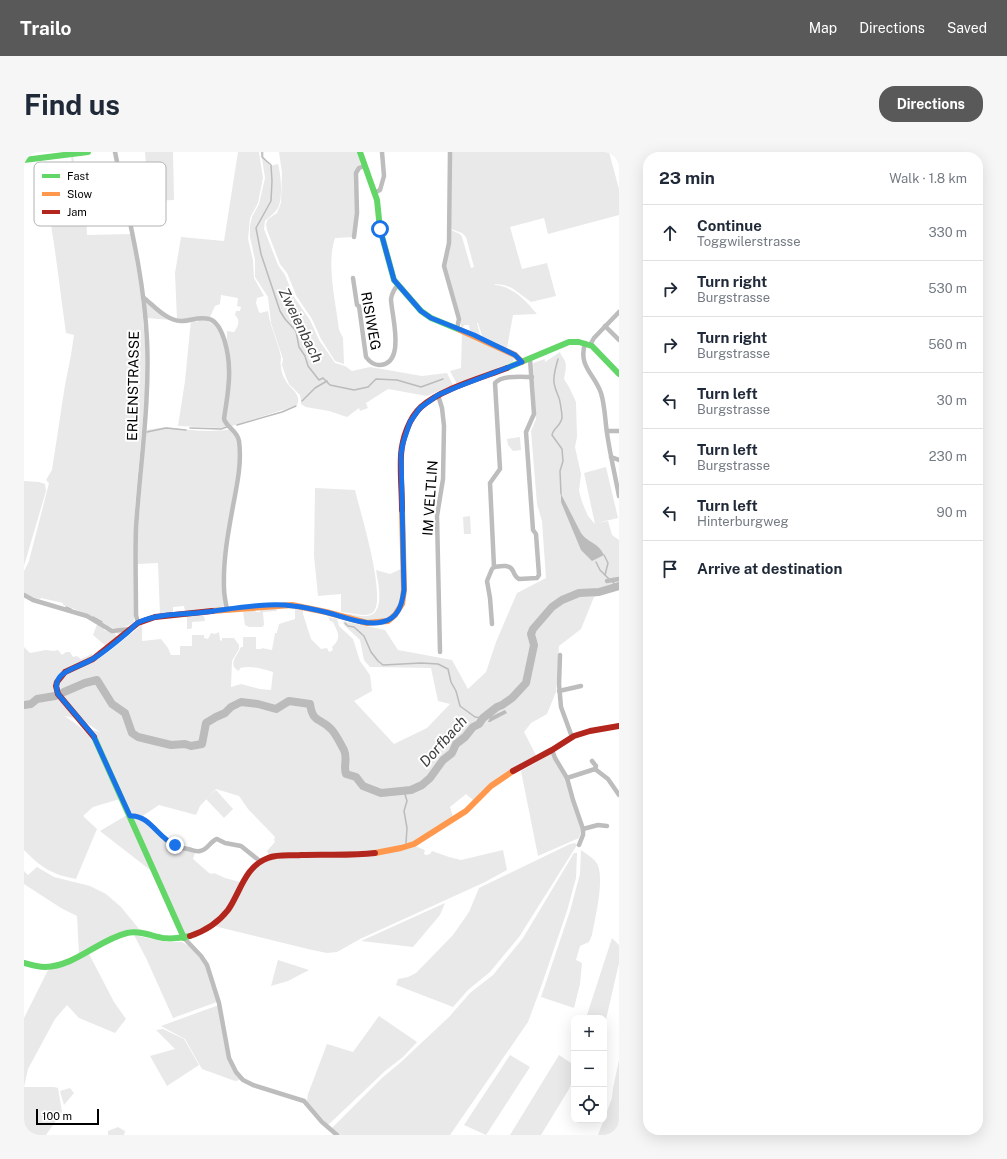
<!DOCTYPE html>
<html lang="en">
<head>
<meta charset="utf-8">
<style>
	:root { --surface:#fff; --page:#f6f6f7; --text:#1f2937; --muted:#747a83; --line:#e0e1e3; --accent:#595959 }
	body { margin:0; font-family:"Public Sans",sans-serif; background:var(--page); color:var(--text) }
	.controls { position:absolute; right:12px; bottom:12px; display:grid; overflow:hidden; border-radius:8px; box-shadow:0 4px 16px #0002 }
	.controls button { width:36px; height:36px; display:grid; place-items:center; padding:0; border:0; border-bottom:1px solid var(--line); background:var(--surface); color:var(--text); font:20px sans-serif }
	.scale { position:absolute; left:12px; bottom:10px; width:63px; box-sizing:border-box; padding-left:4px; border:2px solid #000; border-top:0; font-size:11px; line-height:14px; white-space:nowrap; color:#000; -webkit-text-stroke:3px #fff; paint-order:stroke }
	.stop { position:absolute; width:12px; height:12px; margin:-9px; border:3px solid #1a73e8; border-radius:50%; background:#fff }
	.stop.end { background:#1a73e8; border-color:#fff; box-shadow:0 1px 4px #0008 }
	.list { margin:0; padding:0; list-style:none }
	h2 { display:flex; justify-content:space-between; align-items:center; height:52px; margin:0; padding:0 16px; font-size:17px }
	h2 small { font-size:13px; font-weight:400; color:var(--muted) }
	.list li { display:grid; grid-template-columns:26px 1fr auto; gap:12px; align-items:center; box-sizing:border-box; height:56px; padding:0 16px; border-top:1px solid var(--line) }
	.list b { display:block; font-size:15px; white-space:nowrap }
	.list p { margin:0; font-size:13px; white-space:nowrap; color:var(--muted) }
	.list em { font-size:13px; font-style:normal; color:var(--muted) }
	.icon { flex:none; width:22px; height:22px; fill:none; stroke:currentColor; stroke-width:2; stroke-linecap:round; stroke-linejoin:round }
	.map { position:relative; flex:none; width:595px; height:983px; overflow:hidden; border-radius:16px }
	header { display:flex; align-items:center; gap:24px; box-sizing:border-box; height:56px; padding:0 20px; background:var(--accent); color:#fff }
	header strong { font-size:19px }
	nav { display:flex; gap:22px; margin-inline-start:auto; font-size:14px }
	.intro { display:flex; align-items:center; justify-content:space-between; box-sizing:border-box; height:96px; padding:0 24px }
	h1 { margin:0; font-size:28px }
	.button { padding:10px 18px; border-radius:16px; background:var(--accent); color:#fff; font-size:14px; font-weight:700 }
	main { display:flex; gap:24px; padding:0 24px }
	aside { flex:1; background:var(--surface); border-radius:16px; box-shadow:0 4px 16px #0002 }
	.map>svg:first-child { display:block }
	.green { fill:#e9e9e9 }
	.water { fill:#bbb }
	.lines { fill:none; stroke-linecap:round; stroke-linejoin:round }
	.stream { stroke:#bbb; stroke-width:1.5 }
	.river { stroke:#bbb; stroke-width:8 }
	.street { stroke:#bdbdbd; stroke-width:4.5 }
	.fast { stroke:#63d668; stroke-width:6 }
	.slow { stroke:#ff974d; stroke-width:6 }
	.jam { stroke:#b3261e; stroke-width:6 }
	.route { stroke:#1a73e8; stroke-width:5 }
	.labels { text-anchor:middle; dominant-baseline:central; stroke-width:4; stroke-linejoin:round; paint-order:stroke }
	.street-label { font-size:14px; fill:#000; stroke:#fff }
	.water-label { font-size:15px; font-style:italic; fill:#3f3f3f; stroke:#fff }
	.key { fill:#fff; stroke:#b2b2b2; stroke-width:1 }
	.key-label { font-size:11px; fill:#000 }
</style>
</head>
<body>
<header>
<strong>Trailo</strong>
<nav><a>Map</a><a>Directions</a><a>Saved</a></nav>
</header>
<div class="intro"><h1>Find us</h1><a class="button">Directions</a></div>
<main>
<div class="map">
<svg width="595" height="983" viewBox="0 0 595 983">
	<rect width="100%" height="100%" fill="#fff"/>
	<g class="green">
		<polygon points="121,0 149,0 150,48 128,49 124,40"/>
		<path d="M214,0H235L239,26L234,51L226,66L224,87L229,108L230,126L240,144L233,146L232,151L235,160L236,161L244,159C246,175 254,189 257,205C257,208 256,211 257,214C257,219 259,225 262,229C266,237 278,242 273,253L265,256L208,274L206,273L201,267L206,225L201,189L203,186V179L210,180C214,174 217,169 211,163L212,159H216L217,155L213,154L214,146L197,143L196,152L191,154L186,165L153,168L151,121L157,85L200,89Z"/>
		<path d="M237,0H240V5L246,14L254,12C257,23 259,45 254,56C251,61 245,65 241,69L240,77L254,113L261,123L270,145L286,168L295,188L311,211L321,214L328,219L346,215L398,224L423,221L429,233L403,244L364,237L342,251L344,256L336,259L335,256L323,265L305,259L282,255L277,252V248L276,243L265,232L262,225L258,213L259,207L247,171L244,145L231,125V108L226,85V74L228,65L235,52L241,26Z"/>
		<path d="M255,0H334L337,12L333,16L332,61L329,85L311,86C302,112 312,151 315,178L319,186L320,212L311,209L297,187L288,167L273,145L263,121L256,112L243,78L242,72L244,67L253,61L257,51L258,21Z"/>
		<path d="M428,0H585L595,37V63L524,82L520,66L486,75L498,117L523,111L532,144L507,150L488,136L480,133L471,132V133C490,135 501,148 513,162L489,163L483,196L458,184L454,171H453L456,183L446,179L445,173H440L439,176L437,175V169L422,116V110L427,78L436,82L438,85L447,116L450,115L442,85L438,81L427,77Z"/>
		<path d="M47,4H49L51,16L62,60L63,83L107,82L117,144L121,189L122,233L111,356L110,470C104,474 97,478 90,476C84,475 79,470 73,467C62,461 50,457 39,453V451L17,446L16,447L5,445L0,441V419L5,409L23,339L25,331L22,328L28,318L41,233L47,203L50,183L42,181C35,132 30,82 20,34H22L25,46L41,43L37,22L42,19V14L48,12Z"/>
		<polygon points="124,150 147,168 123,166 121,151"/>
		<path d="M175,167C191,170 194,175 199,190C201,200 205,210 205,220C204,238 196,258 203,275L195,276L154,274L161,229L167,168L173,170Z"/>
		<polygon points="438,181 486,203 490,206 489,210 433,232 426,219 437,216"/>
		<path d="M536,200C537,204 539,205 541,209C543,214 541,221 540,227L545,235L552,250L553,285L551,295L557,322L555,339L558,350L564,364L571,372L560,321L582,315L594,366L573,371L584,369L588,383L595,388V436L570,445L557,477L535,494L532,540L523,562L507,571L500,580L513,605L498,614L450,649L442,642L426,655L429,665L388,690L382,693L351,699L245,703L243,699L251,690L250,688L251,685L224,657L215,644L192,637L176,654L172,663L135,653L117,665L108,661L105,659L69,578L76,580L57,567L41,564C47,569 56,574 62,581C77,596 87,627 96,647L69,655L59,664L73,677L52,727C27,722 18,716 0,698V485V495L6,501L22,498L30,499L34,498L38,503L42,500H46L49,505L53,504L57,507L68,502L70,505L64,509L66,512L86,499L114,476L118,473V489L137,487L144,496L147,503H156V494H168V483H180V486L184,487L187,481L191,482L195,480L196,488L198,489V486H210L215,493V497L208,509L207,535L217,532L236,537L247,538L249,520C238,517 228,513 216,516L215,519C203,513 213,504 217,495H219V485H232V497H238V496L248,498L251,481H253V480L255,472L271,467V457L279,458V462L287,487L297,497L303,496L305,500L309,498L308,495C318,486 314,481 309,470L306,469L304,465L313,467L315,474L329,487L336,509L346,523L348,539L330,549L370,592L403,576L426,552L414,549L407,516L346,515L340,508L336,488L320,473L319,469L361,478L374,498L428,508L444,537L462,520L472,490L493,441L522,426L518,369L513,352L507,279L512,267L509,211L521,207V210Z"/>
		<path d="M142,275C163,278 186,281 207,277L213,287L215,302L213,319L200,400L201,454L180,459H161L160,454L149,455V461L136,463L134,411L114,412V377L122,278Z"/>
		<polygon points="496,285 497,298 489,299 484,293 483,287"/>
		<polygon points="0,329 15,330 21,332 22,339 0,414"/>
		<path d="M291,336L331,338C335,356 365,451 348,461C340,466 326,460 317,460V442L294,444L290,404Z"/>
		<polygon points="446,364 447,382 440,382 439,365"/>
		<path d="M377,417C378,439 380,469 349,469C339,469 328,464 318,462C326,461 334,465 343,464C362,462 354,431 352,418L366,422Z"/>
		<polygon points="252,456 253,459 239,460 240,473 238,475 225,475 221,473 219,460 231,458 232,460 236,460 236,458"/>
		<polygon points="179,463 180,464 181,469 168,470 168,475 167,477 163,477 163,466 160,464"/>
		<polygon points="74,470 79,475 80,478 91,481 93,485 95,482 93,482 92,481 100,479 83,495 69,483"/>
		<polygon points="527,602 542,628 557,678 555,686 514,704 497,619"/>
		<polygon points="192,638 209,657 200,666 182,647"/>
		<polygon points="103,663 130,721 76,679"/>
		<path d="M111,666L118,668L146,693L171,701L169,707L185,721L189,722L190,721L201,726L216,730C202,761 196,769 164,783L161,782L109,668Z"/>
		<polygon points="551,691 553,693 495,785 466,820 444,838 429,855 372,833 374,827 384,825 392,821 429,783 445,760 455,736 546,692"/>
		<polygon points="391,694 401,698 400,702 402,703 406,702 408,699 425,705 437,708 479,698 483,718 459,731 336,787 313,800 303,801 288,798 190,774 231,716 244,708 255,706 335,705"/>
		<path d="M557,698C561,701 568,705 572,710C582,723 571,767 568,783L565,790L556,794L552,808L558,811L556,832L550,856L517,845L546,759L553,733L556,722Z"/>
		<polygon points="550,701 553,701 552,726 543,759 518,832 504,870 426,983 316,983 308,976 358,926 377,910 425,865 446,841 469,823 499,786"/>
		<polygon points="13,715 30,725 66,734 82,742 97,755 115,777 55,802 53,764 37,756 0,732 0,719 4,723"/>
		<polygon points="421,751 416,763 389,795 337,789"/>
		<polygon points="110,783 143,790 158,790 165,794 175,805 182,814 193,850 149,866 122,806"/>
		<polygon points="588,786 595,793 595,811 580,876 580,866 562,866"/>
		<polygon points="65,802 90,850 102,867 91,881 55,866 43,853 31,867 4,917 0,935 30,935 34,936 38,960 22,983 0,983 0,866 24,818 41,813"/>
		<polygon points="254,808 285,818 264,829 247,834"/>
		<polygon points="192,854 194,854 203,905 216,928 211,929 178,917 161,887 137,874"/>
		<polygon points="355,864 393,890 379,905 361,919 304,973 283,949 284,942 303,892 329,900"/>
		<polygon points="139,877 160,887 175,913 143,934 126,904 151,897 132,878"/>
		<polygon points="486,903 506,915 462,983 440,973"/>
		<polygon points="535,903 550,913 550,925 545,937 517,983 486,983"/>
		<polygon points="595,908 595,983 574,983 588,946 589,936"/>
		<polygon points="46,936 50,941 40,953 36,939"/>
		<polygon points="94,975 101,979 100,983 84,983 84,979"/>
	</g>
	<g class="water">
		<path d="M537,342L557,381C564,391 574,390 580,403L568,409L557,398L537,350Z"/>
		<polygon points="481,558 483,561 466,570 464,570 466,565"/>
	</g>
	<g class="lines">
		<g class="stream">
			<polyline points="238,0 238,5 247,13 248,29 247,49 232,76 237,102 256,159 261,167 272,179 275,195 281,204 284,214 295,228 299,226 306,233 330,238 344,235 352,227 373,228 397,235 419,227"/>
			<path d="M534,207C532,215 529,223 530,231C531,237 533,241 535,246C536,248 538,262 538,265C538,273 529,276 528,283L538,297L539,309L536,319L537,342"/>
			<polyline points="278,249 291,236 303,229"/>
			<polyline points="213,273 258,260 272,254"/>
			<polyline points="166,276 197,277 203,275"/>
			<polyline points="123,280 142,276 162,278"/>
			<polyline points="580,403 584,411 581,423"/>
			<polyline points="572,410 576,418 585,427"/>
			<polyline points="588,429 593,435"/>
			<polyline points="42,455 47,457"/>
			<polyline points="69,465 78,470"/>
			<polyline points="321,471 324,474 330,475 340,484 347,500 354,509 359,513 397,511 414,512 424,517 427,530 432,539 436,554 451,565 459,566"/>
			<polyline points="380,639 383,649 380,659 383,676 382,691"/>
		</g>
		<g class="river">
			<path d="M40,540L61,531L73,528L88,552L101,561L108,581L114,585L147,593L161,592L167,594L178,592L182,571L192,565L201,561L207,555L217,550L234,552L252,557L265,549L286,552C289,572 296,565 307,577C312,582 316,591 320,598C324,607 319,614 322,622L332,625L339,634L357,641L387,638L398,633L406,626L419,608L428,601L432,592L441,585L449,575L455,572L459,566L473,555L478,553L488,546L502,531L510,493L507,482L509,477L528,455L538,448L555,441L575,440L595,434"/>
			<polyline points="0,553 7,552 13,547 31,544"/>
		</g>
		<g class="street">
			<path d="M91,0C104,63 120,124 123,188C126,250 116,313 112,376C111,405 112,434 112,463L114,471"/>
			<polyline points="426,0 425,91 420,114 435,167 433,177"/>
			<polyline points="350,41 356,38 360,24 358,0"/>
			<polyline points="330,85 333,61 332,21 335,16 340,14"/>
			<path d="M329,126L333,153L335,154L342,205C345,209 349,213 355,213C383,213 367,161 367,147C368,141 370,137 374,133"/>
			<path d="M120,146C130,154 144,170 158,169C167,169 175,164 185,167C200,171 205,205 205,218C206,233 202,252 200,267C203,276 213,278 215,289C218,310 213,333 209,354C204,381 199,408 200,436C200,444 202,451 203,458"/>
			<polyline points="581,174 595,188"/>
			<path d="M561,191C554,215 570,221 577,241C581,254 581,268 583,281C586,302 591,323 595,344"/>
			<polyline points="566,193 570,186 595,160"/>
			<polyline points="414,243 418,256 420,274 419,327 413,364 416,500"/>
			<polyline points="583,279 595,279"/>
			<polyline points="587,305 595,308"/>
			<path d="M470,415C477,414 486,412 489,419C491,423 491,425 495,427L513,426L515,423L512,382L509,378L502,280L510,262L506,207"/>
			<polyline points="583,429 595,427"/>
			<polyline points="0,443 9,448 63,464 88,479 107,477"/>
			<path d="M468,472L466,446L463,429L468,417L470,415L466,331L476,317L471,231C478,223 497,225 508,225"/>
			<polyline points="536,503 535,532 537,555 548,585"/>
			<polyline points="535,539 557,534"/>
			<polyline points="528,598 531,606 543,626 549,648 559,677 559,683 555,693"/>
			<polyline points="568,609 572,614 571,617"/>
			<polyline points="543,626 571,617 584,627 595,643"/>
			<path d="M106,664C124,662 133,683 146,691C151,694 158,696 164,697C168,698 172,700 176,699C184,698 186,689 193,687L201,691L217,694L237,710"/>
			<polyline points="559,677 574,673 583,674"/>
			<polyline points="160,786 177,804 183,813 195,851 205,906 212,920 219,928 229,933 280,949 298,970 313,983"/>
		</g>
		<g class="fast">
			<polyline points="336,0 353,48 356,77 370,128 397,159 407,166 436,178"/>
			<polyline points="0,8 64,0"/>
			<polyline points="483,216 545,190 555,190 568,194 595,222"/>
			<polyline points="70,585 160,786"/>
			<path d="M0,811C7,813 14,815 21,815C52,814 74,788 103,781C115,778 127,784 139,786C148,787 157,786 166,784"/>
		</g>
		<g class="slow">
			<polyline points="436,178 491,203 498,210"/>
			<polyline points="188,459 268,453 302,460 343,471 364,469 371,463 378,452 380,438 378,358"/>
			<polyline points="351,701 377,696 390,692 442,659 467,634 489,619"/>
		</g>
		<g class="jam">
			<path d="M378,358C378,340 376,321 377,303C378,287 385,266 397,255C417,237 457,226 483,216"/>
			<polyline points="70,585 34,542 32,534 33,530 41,520 69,507 114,471 131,465 188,459"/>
			<polyline points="489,619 528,598 550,584 566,579 595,574"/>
			<path d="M166,784C181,779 194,771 204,758C216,741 221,714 244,706C254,702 266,704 277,703C302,702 326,704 351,701"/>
		</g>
	</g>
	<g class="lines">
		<path class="route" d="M151,693C135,687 125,662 106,664L69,583L34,542C26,520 51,517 65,509C79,502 92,490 104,480C108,477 111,472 115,470C136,461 159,463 181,460C207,457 244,450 269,454C281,455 293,458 305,461C320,465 343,474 358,470C374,467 378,453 380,438L377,302L379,291L386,270L396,256L407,248L414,243L433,235L498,210L491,203L450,183L407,166L397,159L370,128L356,77"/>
	</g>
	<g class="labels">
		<g class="street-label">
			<text transform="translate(347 169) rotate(80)">RISIWEG</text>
			<text transform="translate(109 234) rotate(-89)">ERLENSTRASSE</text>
			<text transform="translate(406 346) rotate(-86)">IM VELTLIN</text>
		</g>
		<g class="water-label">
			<text transform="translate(277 173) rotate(64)">Zweienbach</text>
			<text transform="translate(419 589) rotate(-48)">Dorfbach</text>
		</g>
	</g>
	<rect x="10" y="10" width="132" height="64" rx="6" class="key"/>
	<rect x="18" y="22" width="18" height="4" fill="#63d668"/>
	<rect x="18" y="40" width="18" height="4" fill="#ff974d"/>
	<rect x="18" y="58" width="18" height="4" fill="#b3261e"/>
	<g class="key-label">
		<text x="43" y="28">Fast</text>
		<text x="43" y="46">Slow</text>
		<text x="43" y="64">Jam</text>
	</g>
</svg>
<div class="controls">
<button>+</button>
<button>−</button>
<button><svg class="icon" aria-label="locate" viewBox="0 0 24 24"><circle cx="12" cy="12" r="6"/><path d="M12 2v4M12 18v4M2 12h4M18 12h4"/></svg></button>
</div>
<div class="scale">100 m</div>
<div class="stop" style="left:356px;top:77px"></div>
<div class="stop end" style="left:151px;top:693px"></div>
</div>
<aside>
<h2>23 min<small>Walk · 1.8 km</small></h2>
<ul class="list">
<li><svg class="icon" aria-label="ahead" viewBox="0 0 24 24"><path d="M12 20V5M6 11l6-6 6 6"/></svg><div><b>Continue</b><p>Toggwilerstrasse</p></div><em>330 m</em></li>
<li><svg class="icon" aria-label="right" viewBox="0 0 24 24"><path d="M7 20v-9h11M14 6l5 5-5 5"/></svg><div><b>Turn right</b><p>Burgstrasse</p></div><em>530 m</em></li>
<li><svg class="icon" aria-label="right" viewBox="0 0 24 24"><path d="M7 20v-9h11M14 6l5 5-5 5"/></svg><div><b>Turn right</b><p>Burgstrasse</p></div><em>560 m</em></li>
<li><svg class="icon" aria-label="left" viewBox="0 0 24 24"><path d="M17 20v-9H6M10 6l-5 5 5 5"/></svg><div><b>Turn left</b><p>Burgstrasse</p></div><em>30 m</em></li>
<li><svg class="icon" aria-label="left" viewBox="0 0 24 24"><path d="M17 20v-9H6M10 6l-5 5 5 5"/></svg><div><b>Turn left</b><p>Burgstrasse</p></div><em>230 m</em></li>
<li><svg class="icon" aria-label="left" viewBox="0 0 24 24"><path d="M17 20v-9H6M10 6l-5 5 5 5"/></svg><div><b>Turn left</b><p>Hinterburgweg</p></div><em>90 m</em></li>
<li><svg class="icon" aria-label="arrive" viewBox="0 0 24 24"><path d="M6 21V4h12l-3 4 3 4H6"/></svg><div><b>Arrive at destination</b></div></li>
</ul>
</aside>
</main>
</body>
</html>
